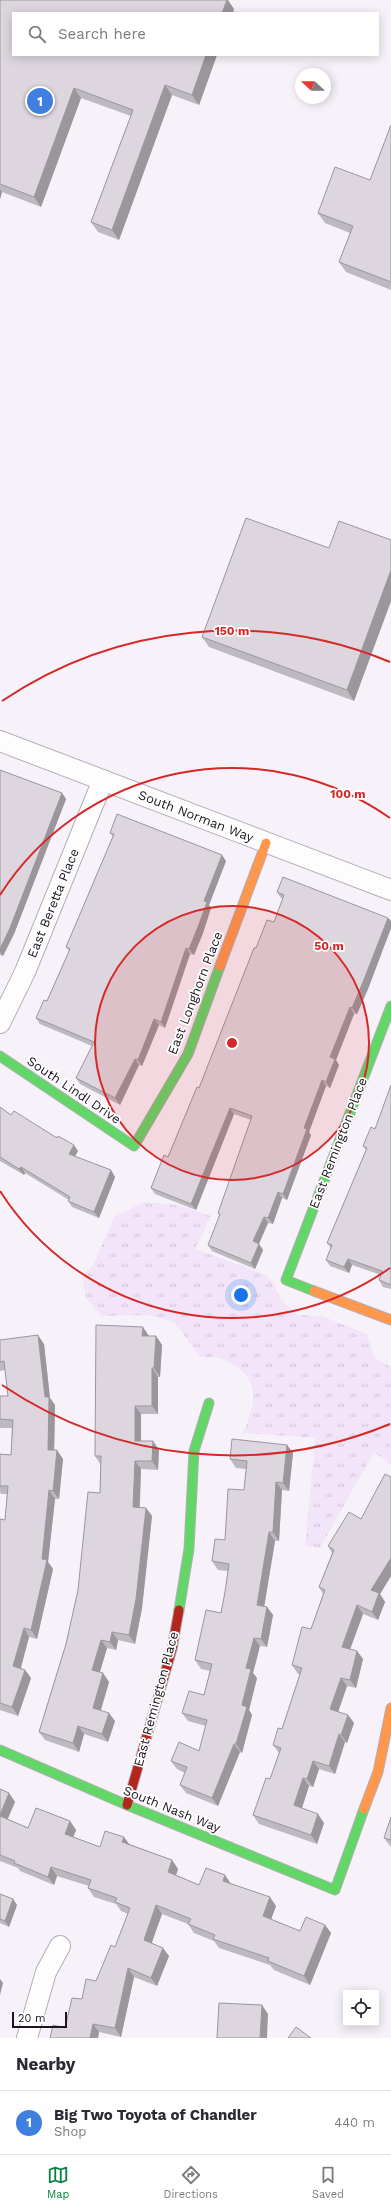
<!DOCTYPE html>
<html lang="en">
<head>
<meta charset="utf-8">
<style>
	:root { --surface:#fff; --page:#f2f2f3; --text:#2b2b33; --muted:#7c7c81; --line:#e1e1e2; --accent:#0b8043 }
	body { margin:0; font-family:"Work Sans",sans-serif; background:var(--page); color:var(--text) }
	.controls { position:absolute; right:12px; bottom:12px; display:grid; overflow:hidden; border-radius:0px; box-shadow:0 2px 10px #0003 }
	.controls button { width:36px; height:36px; display:grid; place-items:center; padding:0; border:0; border-bottom:1px solid var(--line); background:var(--surface); color:var(--text); font:20px sans-serif }
	.compass { position:absolute; left:295px; top:68px; width:36px; height:36px; border-radius:50%; background:var(--surface); box-shadow:0 2px 10px #0003; rotate:291deg }
	.scale { position:absolute; left:12px; bottom:10px; width:55px; box-sizing:border-box; padding-left:4px; border:2px solid #1c151f; border-top:0; font-size:11px; line-height:14px; white-space:nowrap; color:#1c151f; -webkit-text-stroke:3px #fff; paint-order:stroke }
	.you { position:absolute; left:241px; top:1295px; width:14px; height:14px; margin:-10px; border:3px solid #fff; border-radius:50%; background:#1a73e8; box-shadow:0 0 0 6px #1a73e833 }
	.badge { display:grid; place-items:center; width:26px; height:26px; border-radius:50%; background:var(--accent); color:#fff; font-size:13px; font-weight:700 }
	.pin { position:absolute; translate:-50% -50%; border:2px solid #fff; box-shadow:0 1px 4px #0006 }
	.list { margin:0; padding:0; list-style:none }
	h2 { display:flex; justify-content:space-between; align-items:center; height:52px; margin:0; padding:0 16px; font-size:17px }
	h2 small { font-size:13px; font-weight:400; color:var(--muted) }
	.list li { display:grid; grid-template-columns:26px 1fr auto; gap:12px; align-items:center; box-sizing:border-box; height:64px; padding:0 16px; border-top:1px solid var(--line) }
	.list b { display:block; font-size:15px; white-space:nowrap }
	.list p { margin:0; font-size:13px; white-space:nowrap; color:var(--muted) }
	.list em { font-size:13px; font-style:normal; color:var(--muted) }
	.icon { flex:none; width:22px; height:22px; fill:none; stroke:currentColor; stroke-width:2; stroke-linecap:round; stroke-linejoin:round }
	.map { position:relative; flex:none; width:391px; height:2038px; overflow:hidden }
	.search { position:absolute; background:var(--surface); box-shadow:0 2px 10px #0003; left:12px; right:12px; top:12px; height:44px; display:flex; align-items:center; gap:10px; box-sizing:border-box; padding:0 14px; border-radius:0px; color:var(--muted); font-size:15px }
	.sheet { height:116px; background:var(--surface) }
	nav { display:flex; justify-content:space-around; align-items:center; box-sizing:border-box; height:56px; border-top:1px solid var(--line); background:var(--surface); font-size:11px; color:var(--muted) }
	nav a { display:grid; justify-items:center; gap:2px }
	nav .on { color:var(--accent) }
	.map>svg:first-child { display:block }
	.park { fill:url(#park-tufts) }
	.lines { fill:none; stroke-linecap:round; stroke-linejoin:round }
	.street-casing { stroke:#b4aeb7; stroke-width:22 }
	.fast-casing { stroke:#b4aeb7; stroke-width:11 }
	.slow-casing { stroke:#b4aeb7; stroke-width:11 }
	.jam-casing { stroke:#b4aeb7; stroke-width:11 }
	.street { stroke:#fefdfe; stroke-width:20 }
	.fast { stroke:#63d668; stroke-width:9 }
	.slow { stroke:#ff974d; stroke-width:9 }
	.jam { stroke:#b3261e; stroke-width:9 }
	.wall { fill:#beb8c0 }
	.shaded-wall { fill:#9b969c }
	.building { fill:#ddd6df; stroke:#9b969c }
	.ring { fill:none; stroke:#d62828; stroke-width:2 }
	.labels { text-anchor:middle; dominant-baseline:central; stroke-width:3.5; stroke-linejoin:round; paint-order:stroke }
	.street-label { font-size:13px; fill:#1c151f; stroke:#fff }
	.centre { fill:#d62828; stroke:#fff; stroke-width:2 }
	.ring-label { font-size:12px; text-anchor:middle; font-weight:bold; fill:#d62828; stroke:#fff; stroke-width:3.5; stroke-linejoin:round; paint-order:stroke }
</style>
</head>
<body>
<div class="map">
<svg width="391" height="2038" viewBox="0 0 391 2038">
	<defs>
		<pattern id="park-tufts" width="24" height="20" patternUnits="userSpaceOnUse"><rect width="24" height="20" fill="#f3e5f9"/><path d="M3 7l-1-3M5 7V3M7 7l1-3M15 17l-1-3M17 17v-4M19 17l1-3" fill="none" stroke="#d0c4d5"/></pattern>
	</defs>
	<rect width="100%" height="100%" fill="#f7f2f9"/>
	<path class="park" d="M144,1202L178,1205L211,1216L195,1249L262,1273L271,1279L281,1300L298,1315L322,1316L367,1334L375,1358L391,1367V1465L374,1452L320,1548L305,1546L315,1438L243,1433C257,1402 261,1377 225,1360C219,1356 207,1357 200,1357L174,1322L148,1315L101,1316L86,1298L82,1276L93,1265L114,1217Z"/>
	<g class="lines">
		<g class="street-casing">
			<g id="street">
				<polyline points="0,741 391,890"/>
				<polyline points="0,1023 25,972 103,780"/>
				<polyline points="27,2038 46,1972 60,1946"/>
			</g>
		</g>
		<g class="fast-casing">
			<g id="fast">
				<polyline points="0,1056 134,1146 188,1054 220,966"/>
				<polyline points="314,1291 286,1280 391,1006"/>
				<polyline points="179,1610 189,1549 194,1451 209,1403"/>
				<polyline points="0,1750 127,1805 335,1890 364,1809"/>
			</g>
		</g>
		<g class="slow-casing">
			<g id="slow">
				<polyline points="220,966 266,843"/>
				<polyline points="314,1291 391,1320"/>
				<polyline points="364,1809 378,1772 391,1708"/>
			</g>
		</g>
		<g class="jam-casing">
			<polyline id="jam" points="127,1805 172,1649 179,1610"/>
		</g>
		<use href="#street" class="street"/>
		<use href="#fast" class="fast"/>
		<use href="#slow" class="slow"/>
		<use href="#jam" class="jam"/>
	</g>
	<g class="wall">
		<polygon points="0,0 234,9 233,13 13,13 217,55 199,105 172,95 119,240 98,232 91,222 131,116 81,98 41,207 2,192 0,199"/>
		<polygon points="391,125 391,290 346,272 339,262 350,233 325,223 318,213 370,180"/>
		<polygon points="391,540 391,601 354,701 209,647 202,637 329,548"/>
		<polygon points="0,770 62,793 66,799 14,934 3,956 0,955 0,956"/>
		<polygon points="110,833 226,861 209,905 211,908 203,933 194,955 190,954 165,1028 159,1025 142,1066 139,1065 120,1105 80,1084 76,1078 92,1046 40,1024 36,1018 47,1001 69,951 66,947 113,837"/>
		<polygon points="277,892 388,918 391,921 391,928 368,989 357,1014 354,1014 336,1060 339,1065 330,1088 326,1086 309,1132 311,1135 287,1200 282,1198 273,1224 268,1223 259,1244 263,1250 255,1269 212,1251 208,1245 220,1216 218,1213 251,1120 234,1114 196,1210 155,1194 151,1188 168,1157 199,1088 256,948 274,922 283,899 281,898"/>
		<polygon points="391,1085 391,1289 383,1287 379,1280 381,1275 352,1265 349,1273 330,1266 326,1260 331,1248 327,1243 366,1150 363,1146 375,1129"/>
		<polygon points="0,1107 11,1115 78,1151 75,1156 115,1177 99,1218 72,1207 68,1201 69,1200 25,1173 24,1175 0,1161"/>
		<polygon points="149,1336 156,1336 162,1345 160,1377 158,1377 158,1414 141,1414 141,1441 153,1441 159,1450 158,1470 141,1469 140,1507 146,1508 152,1516 142,1608 135,1644 118,1640 116,1650 107,1648 100,1672 103,1673 109,1682 101,1710 115,1721 108,1742 84,1734 79,1752 45,1740 39,1732 66,1644 100,1493 101,1465 95,1456"/>
		<polygon points="0,1340 44,1344 50,1398 55,1405 54,1450 63,1459 59,1499 55,1499 48,1562 53,1569 37,1639 29,1637 21,1668 25,1670 31,1678 18,1716 0,1710 0,1519 5,1520 7,1494 1,1494 0,1492 0,1454 11,1455 12,1428 0,1428 0,1396 8,1396 5,1370 0,1371"/>
		<polygon points="287,1445 293,1453 289,1491 282,1490 279,1541 275,1541 264,1606 267,1607 273,1615 267,1647 260,1646 253,1673 257,1678 249,1710 252,1715 242,1753 240,1752 218,1806 186,1793 180,1785 185,1773 177,1769 171,1761 199,1751 206,1726 188,1721 182,1713 204,1695 210,1671 201,1669 195,1660 221,1613 225,1592 228,1571 218,1570 212,1561 225,1540 244,1490 246,1469 236,1468 230,1459"/>
		<polygon points="391,1477 391,1576 380,1594 385,1602 378,1620 363,1614 350,1649 357,1651 363,1659 356,1688 347,1686 338,1712 348,1715 354,1723 347,1743 345,1742 335,1774 319,1769 313,1787 309,1786 302,1808 324,1823 317,1844 259,1824 253,1815 270,1779 279,1753 273,1745 282,1729 300,1674 298,1674 292,1665 311,1629 323,1594 319,1587 332,1553 328,1546 361,1519"/>
		<polygon points="0,1789 9,1793 15,1802 8,1819 28,1828 70,1821 76,1830 73,1837 100,1847 129,1844 172,1860 178,1869 176,1875 199,1885 230,1883 276,1906 271,1919 300,1931 325,1925 331,1933 310,1985 274,1970 270,1965 219,1948 214,1941 194,1933 188,1924 162,1914 151,1943 169,1956 157,1986 134,1977 121,2037 99,2032 98,2038 50,2038 65,2028 82,1999 96,1981 115,1947 128,1914 121,1911 116,1904 94,1897 88,1888 89,1886 57,1876 54,1885 20,1871 18,1868 0,1861"/>
		<polygon points="391,1817 391,1847 390,1846 384,1838"/>
		<polygon points="0,1894 13,1899 17,1905 9,1927 0,1923"/>
	</g>
	<g class="shaded-wall">
		<polygon points="227,0 228,0 234,9 233,13 222,13"/>
		<polygon points="206,55 217,55 199,105 192,95"/>
		<polygon points="165,85 172,95 119,240 112,230"/>
		<polygon points="74,88 81,98 41,207 34,197"/>
		<polygon points="0,189 2,192 0,199"/>
		<polygon points="391,570 391,601 354,701 347,690"/>
		<polygon points="62,793 66,799 14,934 3,956 0,952 0,949"/>
		<polygon points="222,855 226,861 209,905 211,908 203,933 194,955 189,949 204,901"/>
		<polygon points="388,918 391,921 391,928 368,989 357,1014 352,1008"/>
		<polygon points="186,948 190,954 165,1028 161,1022"/>
		<polygon points="350,1007 354,1014 336,1060 339,1065 330,1088 326,1082 330,1057"/>
		<polygon points="154,1019 159,1025 142,1066 138,1060"/>
		<polygon points="135,1059 139,1065 120,1105 115,1098"/>
		<polygon points="322,1080 326,1086 309,1132 311,1135 287,1200 283,1194 304,1128"/>
		<polygon points="230,1108 234,1114 196,1210 191,1204"/>
		<polygon points="74,1145 78,1151 73,1160 69,1154"/>
		<polygon points="21,1167 25,1173 24,1175 19,1169"/>
		<polygon points="111,1170 115,1177 99,1218 94,1212"/>
		<polygon points="278,1192 282,1198 273,1224 268,1218"/>
		<polygon points="264,1217 268,1223 257,1248 253,1241"/>
		<polygon points="259,1244 263,1250 255,1269 251,1263"/>
		<polygon points="348,1259 352,1265 349,1273 344,1267"/>
		<polygon points="143,1327 149,1336 148,1345 142,1336"/>
		<polygon points="38,1335 44,1344 50,1398 55,1405 54,1458 48,1450 45,1397"/>
		<polygon points="156,1336 162,1345 160,1377 154,1368"/>
		<polygon points="152,1368 158,1377 158,1414 152,1406"/>
		<polygon points="135,1406 141,1414 141,1449 135,1441"/>
		<polygon points="153,1441 159,1450 158,1470 152,1461"/>
		<polygon points="287,1445 293,1453 289,1491 283,1483"/>
		<polygon points="57,1450 63,1459 59,1499 53,1491"/>
		<polygon points="135,1461 141,1469 139,1515 133,1507"/>
		<polygon points="276,1482 282,1490 279,1541 273,1532"/>
		<polygon points="49,1490 55,1499 48,1562 53,1569 37,1639 31,1630 42,1559"/>
		<polygon points="146,1508 152,1516 142,1608 135,1644 129,1635"/>
		<polygon points="269,1532 275,1541 263,1614 257,1605"/>
		<polygon points="391,1558 391,1576 380,1594 385,1602 378,1620 372,1612 371,1590"/>
		<polygon points="357,1605 363,1614 348,1655 342,1647"/>
		<polygon points="267,1607 273,1615 267,1647 261,1639"/>
		<polygon points="24,1628 29,1637 19,1674 13,1666"/>
		<polygon points="112,1632 118,1640 116,1650 110,1642"/>
		<polygon points="254,1638 260,1646 253,1673 257,1678 249,1710 252,1715 242,1753 236,1744 246,1668"/>
		<polygon points="101,1640 107,1648 98,1678 92,1670"/>
		<polygon points="357,1651 363,1659 356,1688 350,1680"/>
		<polygon points="25,1670 31,1678 18,1716 12,1707"/>
		<polygon points="103,1673 109,1682 99,1716 93,1708"/>
		<polygon points="341,1678 347,1686 336,1718 330,1709"/>
		<polygon points="109,1713 115,1721 108,1742 102,1734"/>
		<polygon points="348,1715 354,1723 347,1743 341,1735"/>
		<polygon points="78,1726 84,1734 79,1752 73,1743"/>
		<polygon points="339,1734 345,1742 335,1774 329,1766"/>
		<polygon points="234,1744 240,1752 218,1806 212,1798"/>
		<polygon points="313,1761 319,1769 313,1787 307,1779"/>
		<polygon points="303,1778 309,1786 300,1814 294,1805"/>
		<polygon points="9,1793 15,1802 5,1824 0,1817 0,1815"/>
		<polygon points="318,1814 324,1823 317,1844 311,1835"/>
		<polygon points="70,1821 76,1830 71,1843 65,1834"/>
		<polygon points="124,1837 130,1845 122,1842"/>
		<polygon points="172,1860 178,1869 174,1881 168,1872"/>
		<polygon points="51,1867 57,1876 54,1885 48,1877"/>
		<polygon points="225,1875 231,1884 223,1881"/>
		<polygon points="270,1897 276,1906 269,1925 263,1916"/>
		<polygon points="13,1899 17,1905 9,1927 5,1921"/>
		<polygon points="156,1905 162,1914 150,1948 144,1940"/>
		<polygon points="325,1925 331,1933 310,1985 304,1976"/>
		<polygon points="163,1948 169,1956 157,1986 151,1978"/>
		<polygon points="128,1968 134,1977 121,2037 115,2028"/>
		<polygon points="0,1979 3,1983 0,1995"/>
		<polygon points="262,2005 268,2014 267,2038 260,2038"/>
		<polygon points="93,2024 99,2032 98,2038 90,2038"/>
	</g>
	<g class="building">
		<polygon points="0,0 227,0 222,13 13,13 13,55 206,55 192,95 165,85 112,230 91,222 133,110 74,88 34,197 0,184"/>
		<polygon points="391,125 391,282 339,262 353,226 318,213 335,167 370,180"/>
		<polygon points="246,518 329,548 339,521 391,540 391,570 347,690 202,637"/>
		<polygon points="0,770 62,793 10,928 0,949"/>
		<polygon points="117,814 222,855 204,901 207,902 198,927 189,949 186,948 161,1022 154,1019 138,1060 135,1059 115,1098 76,1078 94,1042 36,1018 44,1000 47,1001 70,949 66,947 114,834 110,833"/>
		<polygon points="283,877 388,918 363,982 352,1008 350,1007 330,1057 335,1059 326,1082 322,1080 304,1128 307,1129 283,1194 278,1192 268,1218 264,1217 253,1241 259,1244 251,1263 208,1245 220,1214 218,1213 252,1116 230,1108 191,1204 151,1188 164,1155 168,1157 197,1087 199,1088 254,948 256,948 267,920 274,922 284,895 277,892"/>
		<polygon points="391,1085 391,1285 379,1280 382,1271 348,1259 344,1267 326,1260 332,1245 327,1243 367,1148 363,1146 371,1127 375,1129"/>
		<polygon points="0,1107 11,1115 14,1111 57,1138 58,1136 74,1145 69,1154 111,1170 94,1212 68,1201 70,1197 21,1167 19,1169 0,1157"/>
		<polygon points="96,1325 143,1327 142,1336 156,1336 154,1368 152,1368 152,1406 135,1406 135,1441 153,1441 152,1461 135,1461 133,1507 146,1508 136,1599 129,1635 112,1632 110,1642 101,1640 92,1670 103,1673 93,1708 109,1713 102,1734 78,1726 73,1743 39,1732 66,1644 78,1590 88,1492 100,1493 101,1456 95,1456"/>
		<polygon points="38,1335 45,1397 49,1397 48,1450 57,1450 53,1491 49,1490 42,1559 47,1560 31,1630 24,1628 13,1666 25,1670 12,1707 0,1703 0,1519 5,1520 8,1486 0,1486 0,1454 11,1455 13,1420 0,1419 0,1396 8,1396 4,1361 0,1362 0,1340"/>
		<polygon points="232,1439 287,1445 283,1483 276,1482 273,1532 269,1532 257,1605 267,1607 261,1639 254,1638 246,1668 251,1669 242,1705 247,1707 236,1744 234,1744 212,1798 180,1785 187,1767 171,1761 179,1742 199,1751 207,1720 182,1713 189,1691 204,1695 212,1664 195,1660 206,1610 221,1613 225,1592 229,1564 212,1561 215,1539 225,1540 228,1489 244,1490 247,1461 230,1459"/>
		<polygon points="385,1474 391,1477 391,1558 371,1590 379,1593 372,1612 357,1605 342,1647 357,1651 350,1680 341,1678 330,1709 348,1715 341,1735 339,1734 329,1766 313,1761 307,1779 303,1778 294,1805 318,1814 311,1835 253,1815 266,1778 270,1779 281,1748 273,1745 278,1728 282,1729 302,1668 292,1665 302,1627 311,1629 325,1590 319,1587 334,1550 328,1546 349,1512 361,1519"/>
		<polygon points="0,1789 9,1793 0,1815"/>
		<polygon points="36,1808 70,1821 65,1834 100,1847 105,1831 124,1837 122,1842 172,1860 168,1872 199,1885 206,1868 225,1875 223,1881 270,1897 263,1916 300,1931 306,1917 325,1925 304,1976 268,1961 269,1958 213,1939 215,1935 188,1924 191,1919 156,1905 144,1940 163,1948 151,1978 128,1968 115,2028 93,2024 90,2038 50,2038 53,2025 65,2028 72,1998 82,1999 86,1979 96,1981 111,1945 115,1947 130,1908 115,1902 117,1898 88,1888 91,1880 51,1867 48,1877 14,1863 15,1861 0,1855 0,1816 28,1828"/>
		<polygon points="391,1817 391,1840 384,1838"/>
		<polygon points="0,1894 13,1899 5,1921 0,1919"/>
		<polygon points="219,2003 262,2005 260,2038 217,2038"/>
		<polygon points="296,2027 311,2038 288,2038"/>
	</g>
	<circle cx="232" cy="1043" r="137" fill="#d62828" fill-opacity=".12"/>
	<g class="ring">
		<circle cx="232" cy="1043" r="137"/>
		<path d="M390 1268A275 275 0 0 1 0 1191M0 895A275 275 0 0 1 390 818"/>
		<path d="M390 1424A412 412 0 0 1 2 1385M2 701A412 412 0 0 1 390 662"/>
	</g>
	<g class="labels">
		<g class="street-label">
			<text transform="translate(196 816) rotate(21)">South Norman Way</text>
			<text transform="translate(53 903) rotate(-68)">East Beretta Place</text>
			<text transform="translate(195 993) rotate(-69)">East Longhorn Place</text>
			<text transform="translate(74 1090) rotate(34)">South Lindl Drive</text>
			<text transform="translate(338 1143) rotate(-69)">East Remington Place</text>
			<text transform="translate(156 1699) rotate(-75)">East Remington Place</text>
			<text transform="translate(172 1809) rotate(22)">South Nash Way</text>
		</g>
	</g>
	<circle cx="232" cy="1043" r="6" class="centre"/>
	<g class="ring-label">
		<text x="232" y="635">150 m</text>
		<text x="348" y="798">100 m</text>
		<text x="329" y="950">50 m</text>
	</g>
</svg>
<div class="controls">
<button><svg class="icon" aria-label="locate" viewBox="0 0 24 24"><circle cx="12" cy="12" r="6"/><path d="M12 2v4M12 18v4M2 12h4M18 12h4"/></svg></button>
</div>
<svg class="compass" viewBox="-18 -18 36 36"><path d="M0-13l5 13h-10z" fill="#e53935"/><path d="M0 13l5-13h-10z" fill="#7c7c81"/></svg>
<div class="scale">20 m</div>
<div class="you"></div>
<div class="pin badge" style="left:40px;top:101px;background:#3f7fe0">1</div>
<div class="search"><svg class="icon" aria-label="search" viewBox="0 0 24 24"><circle cx="10" cy="10" r="6"/><path d="M15 15l6 6"/></svg>Search here</div>
</div>
<section class="sheet">
<h2>Nearby<small></small></h2>
<ul class="list">
<li><span class="badge" style="background:#3f7fe0">1</span><div><b>Big Two Toyota of Chandler</b><p>Shop</p></div><em>440 m</em></li>
</ul>
</section>
<nav>
<a class="on"><svg class="icon" aria-label="map" viewBox="0 0 24 24"><path d="M3 6l6-2 6 2 6-2v14l-6 2-6-2-6 2zM9 4v14M15 6v14"/></svg>Map</a>
<a><svg class="icon" aria-label="directions" viewBox="0 0 24 24"><path d="M12 3l9 9-9 9-9-9zM9 14v-3h6M13 9l2 2-2 2"/></svg>Directions</a>
<a><svg class="icon" aria-label="saved" viewBox="0 0 24 24"><path d="M7 4h10v16l-5-4-5 4z"/></svg>Saved</a>
</nav>
</body>
</html>
